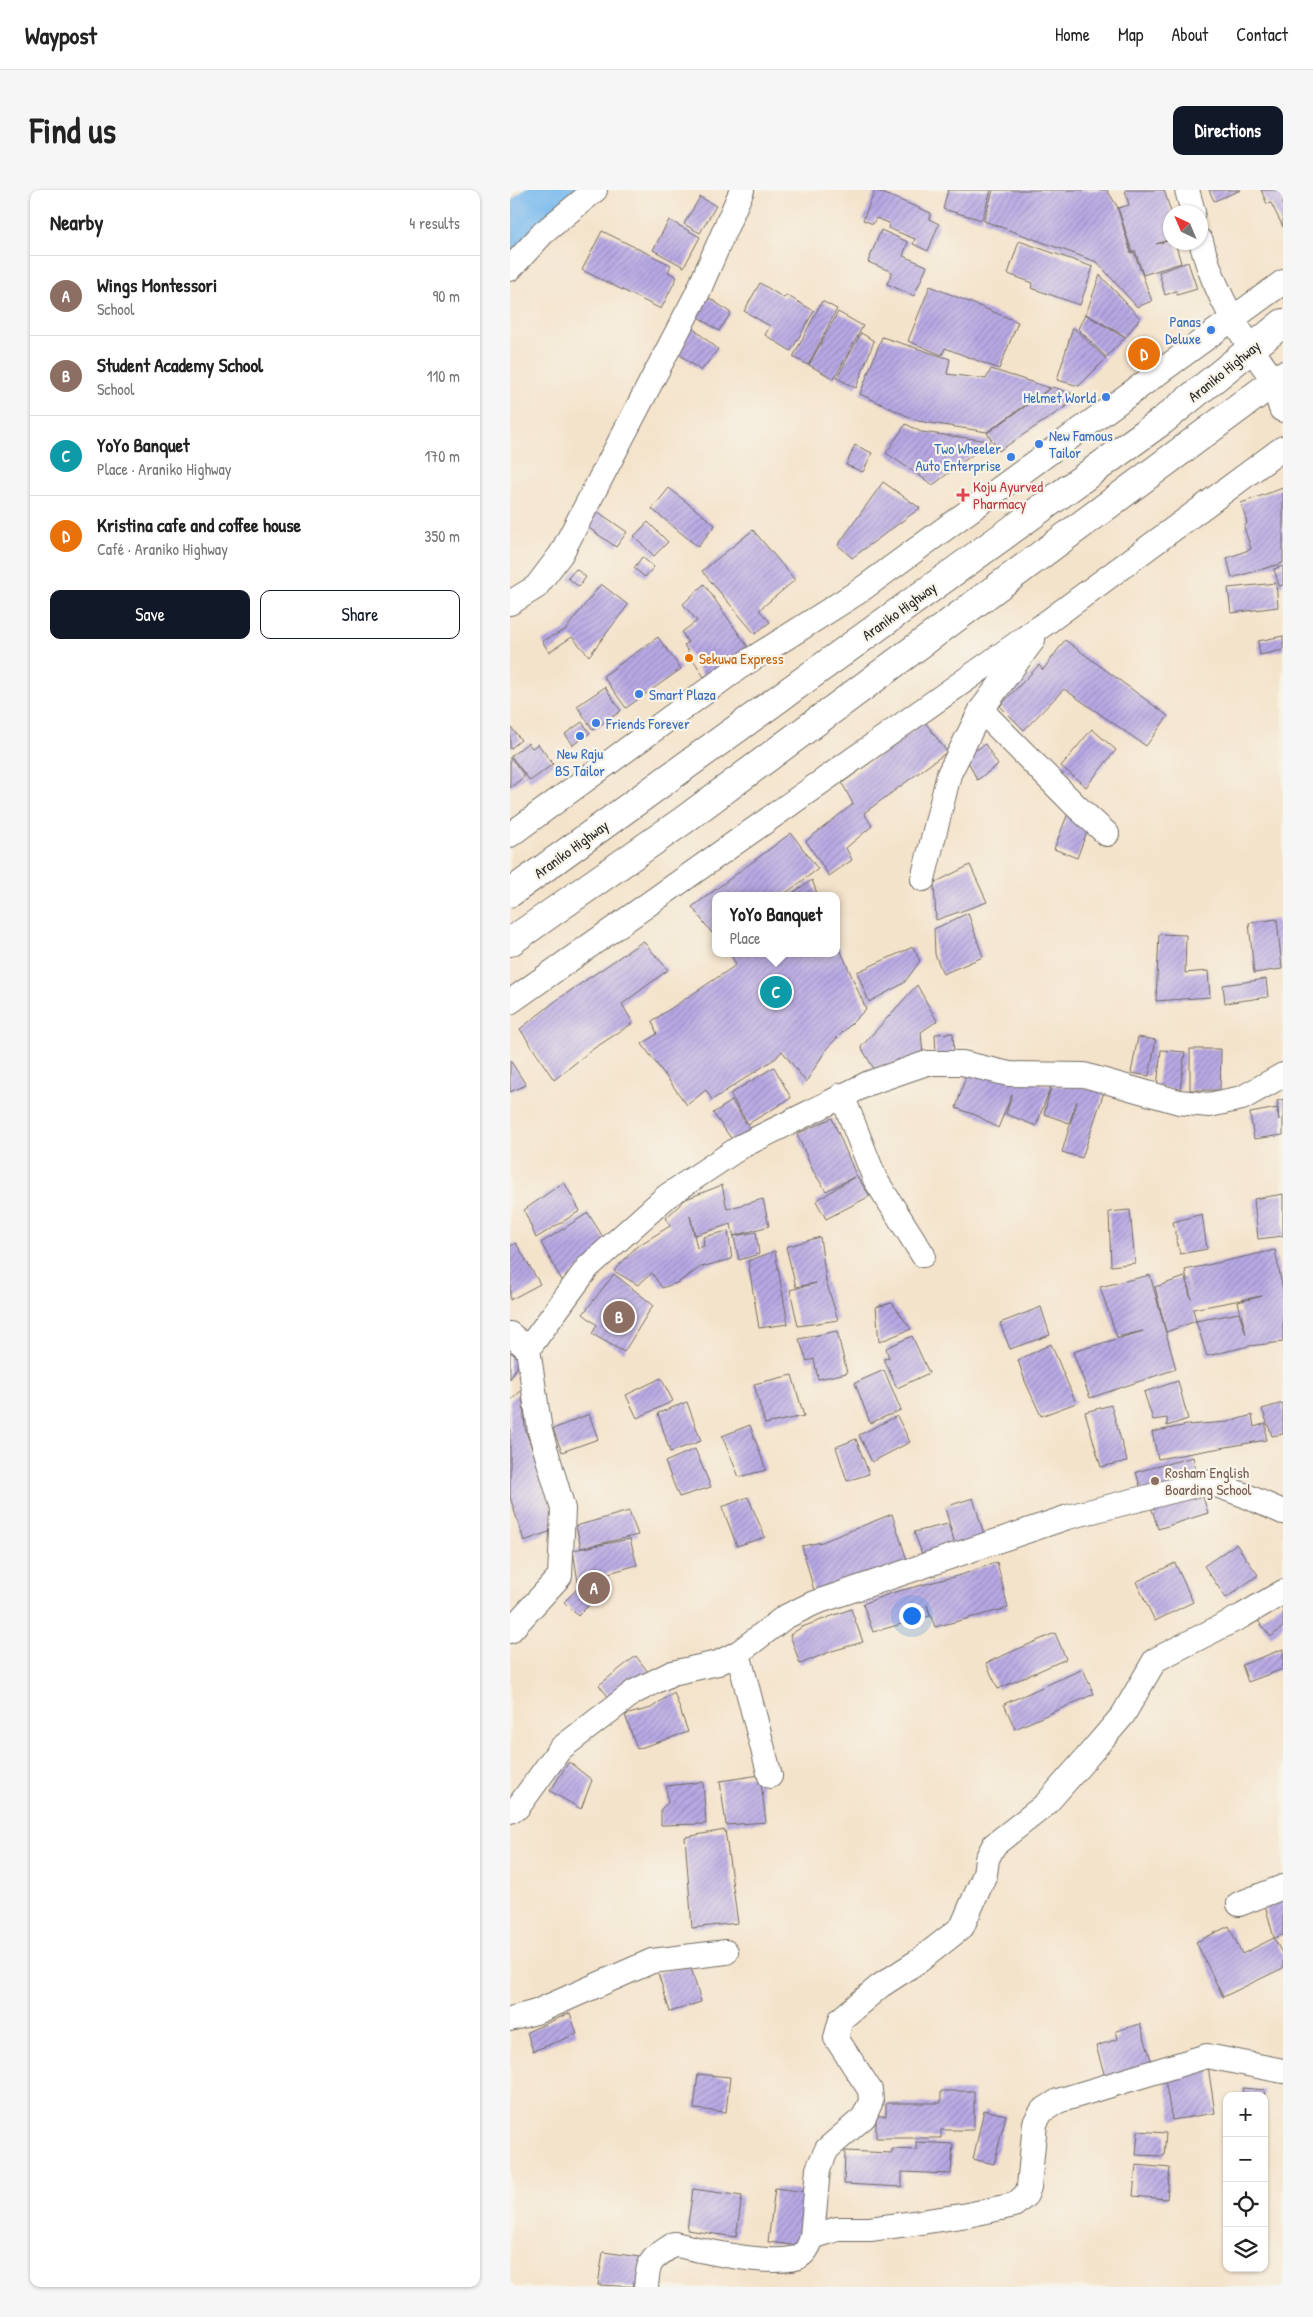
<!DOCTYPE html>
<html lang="en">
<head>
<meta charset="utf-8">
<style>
	:root { --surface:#fff; --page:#f6f6f6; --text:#222; --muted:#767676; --line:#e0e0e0; --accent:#111827 }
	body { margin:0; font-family:"Patrick Hand",sans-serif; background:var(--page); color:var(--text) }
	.controls { position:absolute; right:15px; bottom:15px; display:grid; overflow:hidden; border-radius:10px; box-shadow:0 1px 4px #0004 }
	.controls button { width:45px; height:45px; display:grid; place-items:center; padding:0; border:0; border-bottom:1px solid var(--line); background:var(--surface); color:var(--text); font:25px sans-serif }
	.compass { position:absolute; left:653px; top:15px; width:45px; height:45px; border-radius:50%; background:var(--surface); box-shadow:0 1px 4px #0004; rotate:316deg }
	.you { position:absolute; left:401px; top:1425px; width:18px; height:18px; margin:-12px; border:4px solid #fff; border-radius:50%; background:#1a73e8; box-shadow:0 0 0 8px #1a73e833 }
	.badge { display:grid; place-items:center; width:32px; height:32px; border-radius:50%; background:var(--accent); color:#fff; font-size:16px; font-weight:700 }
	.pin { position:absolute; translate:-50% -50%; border:2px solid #fff; box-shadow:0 1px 5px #0006 }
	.popup { position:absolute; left:202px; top:702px; width:128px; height:65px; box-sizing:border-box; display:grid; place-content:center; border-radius:10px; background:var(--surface); filter:drop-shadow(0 1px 4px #0005); font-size:16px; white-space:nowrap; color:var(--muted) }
	.popup b { font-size:19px; color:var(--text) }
	.popup::after { content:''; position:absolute; left:50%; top:100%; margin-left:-10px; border:10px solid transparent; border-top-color:var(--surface) }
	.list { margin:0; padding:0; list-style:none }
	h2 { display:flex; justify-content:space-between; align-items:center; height:65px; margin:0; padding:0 20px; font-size:21px }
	h2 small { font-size:16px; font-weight:400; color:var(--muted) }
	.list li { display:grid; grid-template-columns:32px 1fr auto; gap:15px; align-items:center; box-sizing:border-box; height:80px; padding:0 20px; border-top:1px solid var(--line) }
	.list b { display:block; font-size:19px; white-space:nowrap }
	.list p { margin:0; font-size:16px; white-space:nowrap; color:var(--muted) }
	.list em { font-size:16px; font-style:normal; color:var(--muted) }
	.actions { display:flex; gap:10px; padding:15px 20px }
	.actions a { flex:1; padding:11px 0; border:1px solid var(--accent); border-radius:10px; text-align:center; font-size:18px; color:var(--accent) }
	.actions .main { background:var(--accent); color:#fff }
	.icon { flex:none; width:28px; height:28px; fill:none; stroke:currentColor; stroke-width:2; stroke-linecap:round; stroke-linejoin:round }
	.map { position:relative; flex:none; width:773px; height:2097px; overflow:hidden; border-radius:10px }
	header { display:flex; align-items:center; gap:30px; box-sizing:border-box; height:70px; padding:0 25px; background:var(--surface); border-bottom:1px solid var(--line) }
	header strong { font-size:24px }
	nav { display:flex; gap:28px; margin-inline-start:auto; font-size:18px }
	.intro { display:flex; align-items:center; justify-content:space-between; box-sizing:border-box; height:120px; padding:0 30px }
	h1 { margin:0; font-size:35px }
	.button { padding:12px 22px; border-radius:10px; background:var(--accent); color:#fff; font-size:18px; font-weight:700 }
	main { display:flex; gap:30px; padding:0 30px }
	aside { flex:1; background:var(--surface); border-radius:10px; box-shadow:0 1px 4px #0004 }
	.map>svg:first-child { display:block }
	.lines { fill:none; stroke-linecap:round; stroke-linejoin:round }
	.river { stroke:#79baee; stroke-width:44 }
	.building { fill:url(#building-hatch) }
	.minor-casing { stroke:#716b63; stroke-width:26 }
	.major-casing { stroke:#716b63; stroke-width:30 }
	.highway-casing { stroke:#716b63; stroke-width:30 }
	.minor { stroke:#fff; stroke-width:24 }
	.major { stroke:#fff; stroke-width:28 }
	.highway { stroke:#fff; stroke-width:28 }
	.shop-dot { fill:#3f7fe0; stroke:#f7f3e8; stroke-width:2 }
	.health-dot { fill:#e0444e; stroke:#f7f3e8; stroke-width:2 }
	.food-dot { fill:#e8710a; stroke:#f7f3e8; stroke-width:2 }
	.education-dot { fill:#8d6e63; stroke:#f7f3e8; stroke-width:2 }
	.labels { text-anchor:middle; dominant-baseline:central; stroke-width:4.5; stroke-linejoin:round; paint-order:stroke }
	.shop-label { font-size:15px; fill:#366cbe; stroke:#f7f3e8; text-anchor:end }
	.street-label { font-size:15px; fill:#2b2b2b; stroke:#f7f3e8 }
	.health-label { font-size:15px; fill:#be3a42; stroke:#f7f3e8; text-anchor:start }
	.food-label { font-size:15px; fill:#c56008; stroke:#f7f3e8; text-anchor:start }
	.education-label { font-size:15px; fill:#785e54; stroke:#f7f3e8; text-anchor:start }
</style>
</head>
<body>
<header>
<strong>Waypost</strong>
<nav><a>Home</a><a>Map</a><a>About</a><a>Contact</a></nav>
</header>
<div class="intro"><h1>Find us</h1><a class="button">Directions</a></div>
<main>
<aside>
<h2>Nearby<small>4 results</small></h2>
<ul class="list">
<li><span class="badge" style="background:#8d6e63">A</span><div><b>Wings Montessori</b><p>School</p></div><em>90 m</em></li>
<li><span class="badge" style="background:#8d6e63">B</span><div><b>Student Academy School</b><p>School</p></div><em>110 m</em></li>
<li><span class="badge" style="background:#0f9aa8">C</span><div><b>YoYo Banquet</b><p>Place · Araniko Highway</p></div><em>170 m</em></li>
<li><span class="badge" style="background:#e8710a">D</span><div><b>Kristina cafe and coffee house</b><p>Café · Araniko Highway</p></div><em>350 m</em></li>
</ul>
<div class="actions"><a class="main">Save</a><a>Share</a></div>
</aside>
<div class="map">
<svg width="773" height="2097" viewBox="0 0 773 2097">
	<defs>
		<pattern id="building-hatch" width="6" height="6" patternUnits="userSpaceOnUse" patternTransform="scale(1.25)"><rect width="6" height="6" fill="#b8a9e5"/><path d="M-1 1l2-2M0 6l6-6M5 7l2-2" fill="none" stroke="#968aba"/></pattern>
	</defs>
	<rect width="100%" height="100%" fill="#f7f3e8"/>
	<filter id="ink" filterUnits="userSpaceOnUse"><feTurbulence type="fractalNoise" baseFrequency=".02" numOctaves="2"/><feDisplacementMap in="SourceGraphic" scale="10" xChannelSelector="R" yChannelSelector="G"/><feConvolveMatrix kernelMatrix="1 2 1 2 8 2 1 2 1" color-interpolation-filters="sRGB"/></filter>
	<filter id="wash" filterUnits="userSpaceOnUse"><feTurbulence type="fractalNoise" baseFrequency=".0096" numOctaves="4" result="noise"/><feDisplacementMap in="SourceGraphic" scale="20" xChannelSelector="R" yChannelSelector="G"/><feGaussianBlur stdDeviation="1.12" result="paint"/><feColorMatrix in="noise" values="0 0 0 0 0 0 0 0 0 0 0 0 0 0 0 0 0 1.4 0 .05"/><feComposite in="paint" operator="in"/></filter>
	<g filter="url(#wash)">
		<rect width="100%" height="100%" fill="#f4e3cb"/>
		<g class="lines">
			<polyline class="river" points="0,40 47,0"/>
		</g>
		<g id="blocks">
			<g class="building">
				<polygon points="365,0 421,23 419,29 429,34 418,61 403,54 405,49 378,38 379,33 366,28 363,34 353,30"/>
				<polygon points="438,0 481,0 472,30 433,19"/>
				<polygon points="483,0 597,0 607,16 621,63 624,62 642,111 627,117 587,72 474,31"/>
				<polygon points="615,0 654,0 661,22 661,49 646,54 661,50 661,52 665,52 671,73 633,85 625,60 622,62 608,18 619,15"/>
				<polygon points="699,0 731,0 704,11"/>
				<polygon points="751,0 773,0 773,37 761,13 757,14"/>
				<polygon points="190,7 206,16 190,43 174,34"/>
				<polygon points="159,30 190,47 174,77 143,60"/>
				<polygon points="371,40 398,52 393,66 417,76 404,106 377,94 382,82 358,72"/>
				<polygon points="92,41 161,75 158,82 167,87 151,119 72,80"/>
				<polygon points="509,51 583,77 570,115 521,98 523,93 498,84"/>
				<polygon points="678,72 687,99 667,105 666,101 655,105 649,82"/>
				<polygon points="590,85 630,128 616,147 576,124"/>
				<polygon points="250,93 274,108 276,105 304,121 281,161 255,145 260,136 234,121"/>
				<polygon points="420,96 508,132 489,179 435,158 432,165 398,151"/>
				<polygon points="198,107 221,123 209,141 185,125"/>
				<polygon points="312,111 327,119 298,175 283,167"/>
				<polygon points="328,122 353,136 324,189 299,175"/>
				<polygon points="575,124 615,148 596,167 568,139"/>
				<polygon points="180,136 208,159 191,181 169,164"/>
				<polygon points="563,137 596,169 569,196 547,190"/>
				<polygon points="351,143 364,151 346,198 327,188"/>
				<polygon points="372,147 440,169 437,184 476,189 481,179 540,198 477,242 408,231 350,204"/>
				<polygon points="543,197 570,207 489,261 477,243"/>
				<polygon points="396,234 411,242 480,251 423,295 376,263"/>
				<polygon points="345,255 362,263 353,282 336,275"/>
				<polygon points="373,292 410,318 342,368 328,355"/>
				<polygon points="159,298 205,335 188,357 142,319"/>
				<polygon points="773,298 773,373 722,388 717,368 741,359 734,337 737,333 731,313"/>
				<polygon points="84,319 117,342 106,357 73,334"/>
				<polygon points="138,332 158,352 144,366 124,346"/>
				<polygon points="243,340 285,390 249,420 260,432 245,444 192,381"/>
				<polygon points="132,367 144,377 135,387 124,378"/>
				<polygon points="773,376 773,395 769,396 764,379"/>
				<polygon points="66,379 76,387 69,397 58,388"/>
				<polygon points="766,393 768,417 721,423 718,398"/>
				<polygon points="91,394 118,415 79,466 62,447 39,462 32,451 55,440"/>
				<polygon points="194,394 238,457 194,487 174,455 178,453 172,442 187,431 173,414"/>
				<polygon points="773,446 773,460 750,465 748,451"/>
				<polygon points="148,447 171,479 116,518 93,486"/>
				<polygon points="555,450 658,526 636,556 554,499 514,540 490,516 529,475 533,480"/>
				<polygon points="95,497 111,521 83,540 67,516"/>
				<polygon points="72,532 80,543 63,555 55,544"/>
				<polygon points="415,532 437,562 354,623 362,636 336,658 342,670 319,686 296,651 343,614 332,593"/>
				<polygon points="0,536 11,550 0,559"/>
				<polygon points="582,539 606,560 576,597 551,576"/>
				<polygon points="18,553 22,558 28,554 43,574 20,591 1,566"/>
				<polygon points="475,554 488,575 467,590 456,567"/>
				<polygon points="0,567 15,586 0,598"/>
				<polygon points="560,618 579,636 567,668 544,659"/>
				<polygon points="281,643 308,679 272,706 206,706 206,740 202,743 182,717"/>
				<polygon points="460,675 477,712 426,730 424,693"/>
				<polygon points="302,690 308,706 278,706"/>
				<polygon points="458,723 473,767 433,784 425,764 424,739"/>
				<polygon points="767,729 772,779 744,783 739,733"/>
				<polygon points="649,744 676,745 675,783 698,781 700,807 646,811"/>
				<polygon points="326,750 356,819 317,858 296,892 272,861 266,868 202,910 196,900 177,915 132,854 147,844 142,831 226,775 220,763 326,763"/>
				<polygon points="133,751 158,780 112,814 123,833 83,859 44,890 10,839 47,810"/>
				<polygon points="403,757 410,771 394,793 359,812 347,782"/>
				<polygon points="756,789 758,807 715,813 713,795"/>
				<polygon points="407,795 427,831 411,842 413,866 367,884 351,857"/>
				<polygon points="443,843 444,865 426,866 425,844"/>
				<polygon points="628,847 646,850 639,886 621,883"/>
				<polygon points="680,859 711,859 710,900 680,900"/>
				<polygon points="651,860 675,862 670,900 647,897"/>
				<polygon points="0,870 16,895 0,902"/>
				<polygon points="264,877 281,908 238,934 220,904"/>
				<polygon points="458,879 538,895 571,897 594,902 572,968 552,962 567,911 559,933 534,924 541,896 526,936 496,924 502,905 488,938 468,926 446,918"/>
				<polygon points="773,909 773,945 744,949 740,923 767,918 769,930 767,911"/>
				<polygon points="222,911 241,941 223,951 203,923"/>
				<polygon points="322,928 346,985 360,1006 316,1029 306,1011 344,987 316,1001 303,981 287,944"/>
				<polygon points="54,992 70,1021 26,1048 14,1020"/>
				<polygon points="212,995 217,1019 253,1009 259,1036 224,1046 246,1042 249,1064 229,1070 221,1034 185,1045 180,1026 187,1058 194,1056 193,1047 218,1041 222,1069 191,1077 169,1092 152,1098 142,1083 128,1095 104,1081 126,1057 160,1036 156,1028 176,1009"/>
				<polygon points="773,1004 773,1046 748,1049 744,1009"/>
				<polygon points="620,1020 625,1073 601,1076 599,1022"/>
				<polygon points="78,1023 98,1055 53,1092 31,1053"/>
				<polygon points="692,1024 697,1059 670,1064 663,1032"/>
				<polygon points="310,1047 316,1091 328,1130 288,1136 280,1100 306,1093 286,1097 276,1057"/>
				<polygon points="6,1053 30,1094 0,1110 0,1056"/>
				<polygon points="765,1060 773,1100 773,1152 739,1156 697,1166 686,1131 729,1123 736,1144 728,1112 752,1106 683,1119 686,1131 656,1142 645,1097 675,1087 681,1109 675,1080"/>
				<polygon points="265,1061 278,1134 249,1138 238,1071"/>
				<polygon points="104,1084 143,1115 114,1162 82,1144 87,1135 73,1124"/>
				<polygon points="640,1085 666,1179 580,1208 563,1162 633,1141 607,1147 590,1097"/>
				<polygon points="382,1113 401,1139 369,1152 366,1117"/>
				<polygon points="531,1117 540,1145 500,1159 490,1133"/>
				<polygon points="327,1141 337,1183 308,1189 304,1169 297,1171 289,1149"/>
				<polygon points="402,1146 419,1183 387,1198 374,1169 379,1168 376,1158"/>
				<polygon points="541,1154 566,1213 531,1226 515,1191 508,1170"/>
				<polygon points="0,1162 11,1170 0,1189"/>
				<polygon points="374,1180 391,1220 360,1233 345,1193"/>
				<polygon points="282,1185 294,1226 255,1234 244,1194"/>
				<polygon points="151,1188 163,1211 127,1228 116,1205"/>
				<polygon points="668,1191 678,1229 657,1236 657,1228 643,1230 634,1202"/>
				<polygon points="12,1200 15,1238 40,1313 44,1340 14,1351 0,1307 0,1211"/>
				<polygon points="177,1212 191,1251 160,1262 148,1223"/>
				<polygon points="773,1213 773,1244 762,1246 752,1219"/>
				<polygon points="601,1215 617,1271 591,1277 575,1222"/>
				<polygon points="79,1224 88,1249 52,1262 43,1239"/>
				<polygon points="742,1225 744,1237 756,1233 756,1250 648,1269 642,1242 677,1235 718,1232"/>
				<polygon points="387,1226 400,1252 362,1272 349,1245"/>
				<polygon points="240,1235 256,1280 229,1287 212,1246"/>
				<polygon points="346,1249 359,1284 337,1291 326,1257"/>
				<polygon points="185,1259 201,1297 169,1307 155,1272"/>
				<polygon points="683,1267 689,1292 633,1307 626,1282"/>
				<polygon points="691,1300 698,1323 648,1339 641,1316"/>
				<polygon points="238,1307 255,1347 227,1356 212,1317"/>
				<polygon points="463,1308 476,1351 415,1372 404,1342 438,1334 444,1351 435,1317"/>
				<polygon points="119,1321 128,1345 71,1358 66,1336"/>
				<polygon points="382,1324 399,1376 306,1408 292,1356 312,1352"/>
				<polygon points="120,1349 127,1375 68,1392 63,1360"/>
				<polygon points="726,1354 748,1385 716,1408 694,1376"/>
				<polygon points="487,1372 498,1418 425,1437 417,1415 420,1426 363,1442 353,1414 381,1403 451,1385"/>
				<polygon points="665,1373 683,1412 645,1431 626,1392"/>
				<polygon points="71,1395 85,1409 68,1426 54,1412"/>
				<polygon points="773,1412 773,1437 761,1447 748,1431"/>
				<polygon points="341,1419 353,1452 322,1461 290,1474 280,1445 292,1437"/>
				<polygon points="545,1443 556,1469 488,1499 476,1473"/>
				<polygon points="773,1459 773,1479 738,1492 732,1475"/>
				<polygon points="126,1466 144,1490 103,1513 89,1495"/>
				<polygon points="573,1479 584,1504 505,1539 494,1514"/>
				<polygon points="164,1502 178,1542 127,1559 115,1525 141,1518"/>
				<polygon points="59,1572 82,1590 71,1619 40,1601"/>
				<polygon points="250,1585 256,1632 216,1635 210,1591"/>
				<polygon points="193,1592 196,1634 151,1635 151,1619 158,1613 156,1596"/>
				<polygon points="215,1640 228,1733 182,1738 175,1647"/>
				<polygon points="773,1710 773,1745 764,1748 755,1715"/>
				<polygon points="719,1736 732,1764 764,1748 773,1765 773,1778 713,1807 686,1752"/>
				<polygon points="180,1774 191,1812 160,1822 148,1783"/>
				<polygon points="60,1823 67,1844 23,1861 17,1842"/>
				<polygon points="630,1834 643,1876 596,1890 586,1856 608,1849 606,1841"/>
				<polygon points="698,1876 705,1923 662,1930 654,1884"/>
				<polygon points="188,1884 220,1887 216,1922 184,1919"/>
				<polygon points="733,1898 755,1900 754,1906 732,1906"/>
				<polygon points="431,1901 464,1901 464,1940 431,1940 431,1948 366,1948 366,1926 376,1926 376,1913 431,1913"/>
				<polygon points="474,1920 496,1925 484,1974 463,1969"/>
				<polygon points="628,1941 656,1943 654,1966 626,1965"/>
				<polygon points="406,1952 443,1954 441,1984 392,1982 392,1997 334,1994 335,1961 382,1963 382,1959 406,1960"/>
				<polygon points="626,1975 660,1978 657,2009 623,2006"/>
				<polygon points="265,1998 297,2002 290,2056 258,2052"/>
				<polygon points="183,1999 232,2006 226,2047 177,2040"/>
				<polygon points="93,2062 138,2068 134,2097 88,2095"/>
			</g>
		</g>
	</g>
	<g filter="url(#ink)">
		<use href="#blocks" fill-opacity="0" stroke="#716b63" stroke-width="1"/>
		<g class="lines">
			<g class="minor-casing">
				<g id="minor">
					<polyline points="677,0 683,22"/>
					<path d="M691,51C704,104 733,149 765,192"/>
					<polyline points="0,79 33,43 85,0"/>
					<polyline points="0,413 26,397 51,364 187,104 232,0"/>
					<polyline points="471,520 566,616 597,644"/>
					<polyline points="0,645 228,478 348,402 773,92"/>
					<polyline points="413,689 439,584 471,520 523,450"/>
					<polyline points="0,812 536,433 773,258"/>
					<polyline points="332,905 365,989 413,1065"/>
					<polyline points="0,1144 18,1159"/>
					<polyline points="0,1441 50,1386 53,1319 30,1241 18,1159 78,1077 157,1006 232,956 359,893 417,873 452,873 499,884 574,885 669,912 699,915 732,908 773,885"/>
					<polyline points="228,1463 260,1586"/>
					<polyline points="0,1621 8,1617 50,1559 124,1502 162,1483 208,1473 228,1463 275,1427 304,1413 558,1327 698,1292 734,1305 773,1322"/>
					<polyline points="729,1714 773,1697"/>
					<polyline points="0,1829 26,1822 142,1771 216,1762"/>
					<polyline points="302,2047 327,2039 360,2039 397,2034 458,2025 504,2015 516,2005 519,1997 525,1933 532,1921 548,1911 697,1866 773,1881"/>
					<path d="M136,2097C138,2069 141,2070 164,2054C189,2060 268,2078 290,2066C297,2062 300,2054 302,2047L308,1979L317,1959L354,1927L361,1911L360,1900L326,1848L331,1829L370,1796L410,1770L452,1737L475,1684L477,1669L484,1655L535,1615L571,1574L613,1525L645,1470L732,1426L773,1402"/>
				</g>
			</g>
			<g class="major-casing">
				<polyline id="major" points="765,192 773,218"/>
			</g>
			<g class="highway-casing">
				<g id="highway">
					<polyline points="0,703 652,231 773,133"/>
					<polyline points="0,752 174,630 773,185"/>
				</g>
			</g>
			<use href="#minor" class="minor"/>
			<use href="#major" class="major"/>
			<use href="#highway" class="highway"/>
		</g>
	</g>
	<g class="shop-dot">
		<circle cx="701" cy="140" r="5"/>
		<circle cx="596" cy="207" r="5"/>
		<circle cx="529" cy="254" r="5"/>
		<circle cx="501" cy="267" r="5"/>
		<circle cx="129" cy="504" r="5"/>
		<circle cx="86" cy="533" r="5"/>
		<circle cx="70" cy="546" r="5"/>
	</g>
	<path class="health-dot" d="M450.5 297.5h5v5h5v5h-5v5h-5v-5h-5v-5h5z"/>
	<circle class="food-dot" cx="179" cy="468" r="5"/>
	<circle class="education-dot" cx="645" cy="1291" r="5"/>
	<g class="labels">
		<g class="shop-label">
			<text x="691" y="131">Panas<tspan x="691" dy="17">Deluxe</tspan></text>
			<text x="586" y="207">Helmet World</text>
			<text x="539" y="245" text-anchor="start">New Famous<tspan x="539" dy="17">Tailor</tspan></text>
			<text x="491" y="258">Two Wheeler<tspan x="491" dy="17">Auto Enterprise</tspan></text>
			<text x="139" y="504" text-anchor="start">Smart Plaza</text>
			<text x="96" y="533" text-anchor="start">Friends Forever</text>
			<text x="70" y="563" text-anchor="middle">New Raju<tspan x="70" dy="17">BS Tailor</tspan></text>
		</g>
		<g class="street-label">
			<text transform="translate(714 181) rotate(-39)">Araniko Highway</text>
			<text transform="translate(389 421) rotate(-36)">Araniko Highway</text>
			<text transform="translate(61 659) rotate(-36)">Araniko Highway</text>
		</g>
		<g class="health-label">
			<text x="463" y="296">Koju Ayurved<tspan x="463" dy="17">Pharmacy</tspan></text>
		</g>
		<g class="food-label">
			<text x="189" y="468">Sekuwa Express</text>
		</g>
		<g class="education-label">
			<text x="655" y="1282">Rosham English<tspan x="655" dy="17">Boarding School</tspan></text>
		</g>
	</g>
</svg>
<div class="controls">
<button>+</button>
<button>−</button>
<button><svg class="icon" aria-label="locate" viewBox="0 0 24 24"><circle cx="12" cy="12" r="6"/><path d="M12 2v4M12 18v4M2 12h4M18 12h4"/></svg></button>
<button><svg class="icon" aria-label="layers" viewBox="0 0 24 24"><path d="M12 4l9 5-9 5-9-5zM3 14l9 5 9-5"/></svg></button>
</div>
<svg class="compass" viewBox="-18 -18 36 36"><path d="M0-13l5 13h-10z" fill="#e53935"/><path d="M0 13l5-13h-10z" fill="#767676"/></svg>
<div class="you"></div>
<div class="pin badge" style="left:84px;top:1398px;background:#8d6e63">A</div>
<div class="pin badge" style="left:109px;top:1127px;background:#8d6e63">B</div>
<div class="pin badge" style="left:266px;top:802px;background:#0f9aa8">C</div>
<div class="popup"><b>YoYo Banquet</b>Place</div>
<div class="pin badge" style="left:634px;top:164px;background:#e8710a">D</div>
</div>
</main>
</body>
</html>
